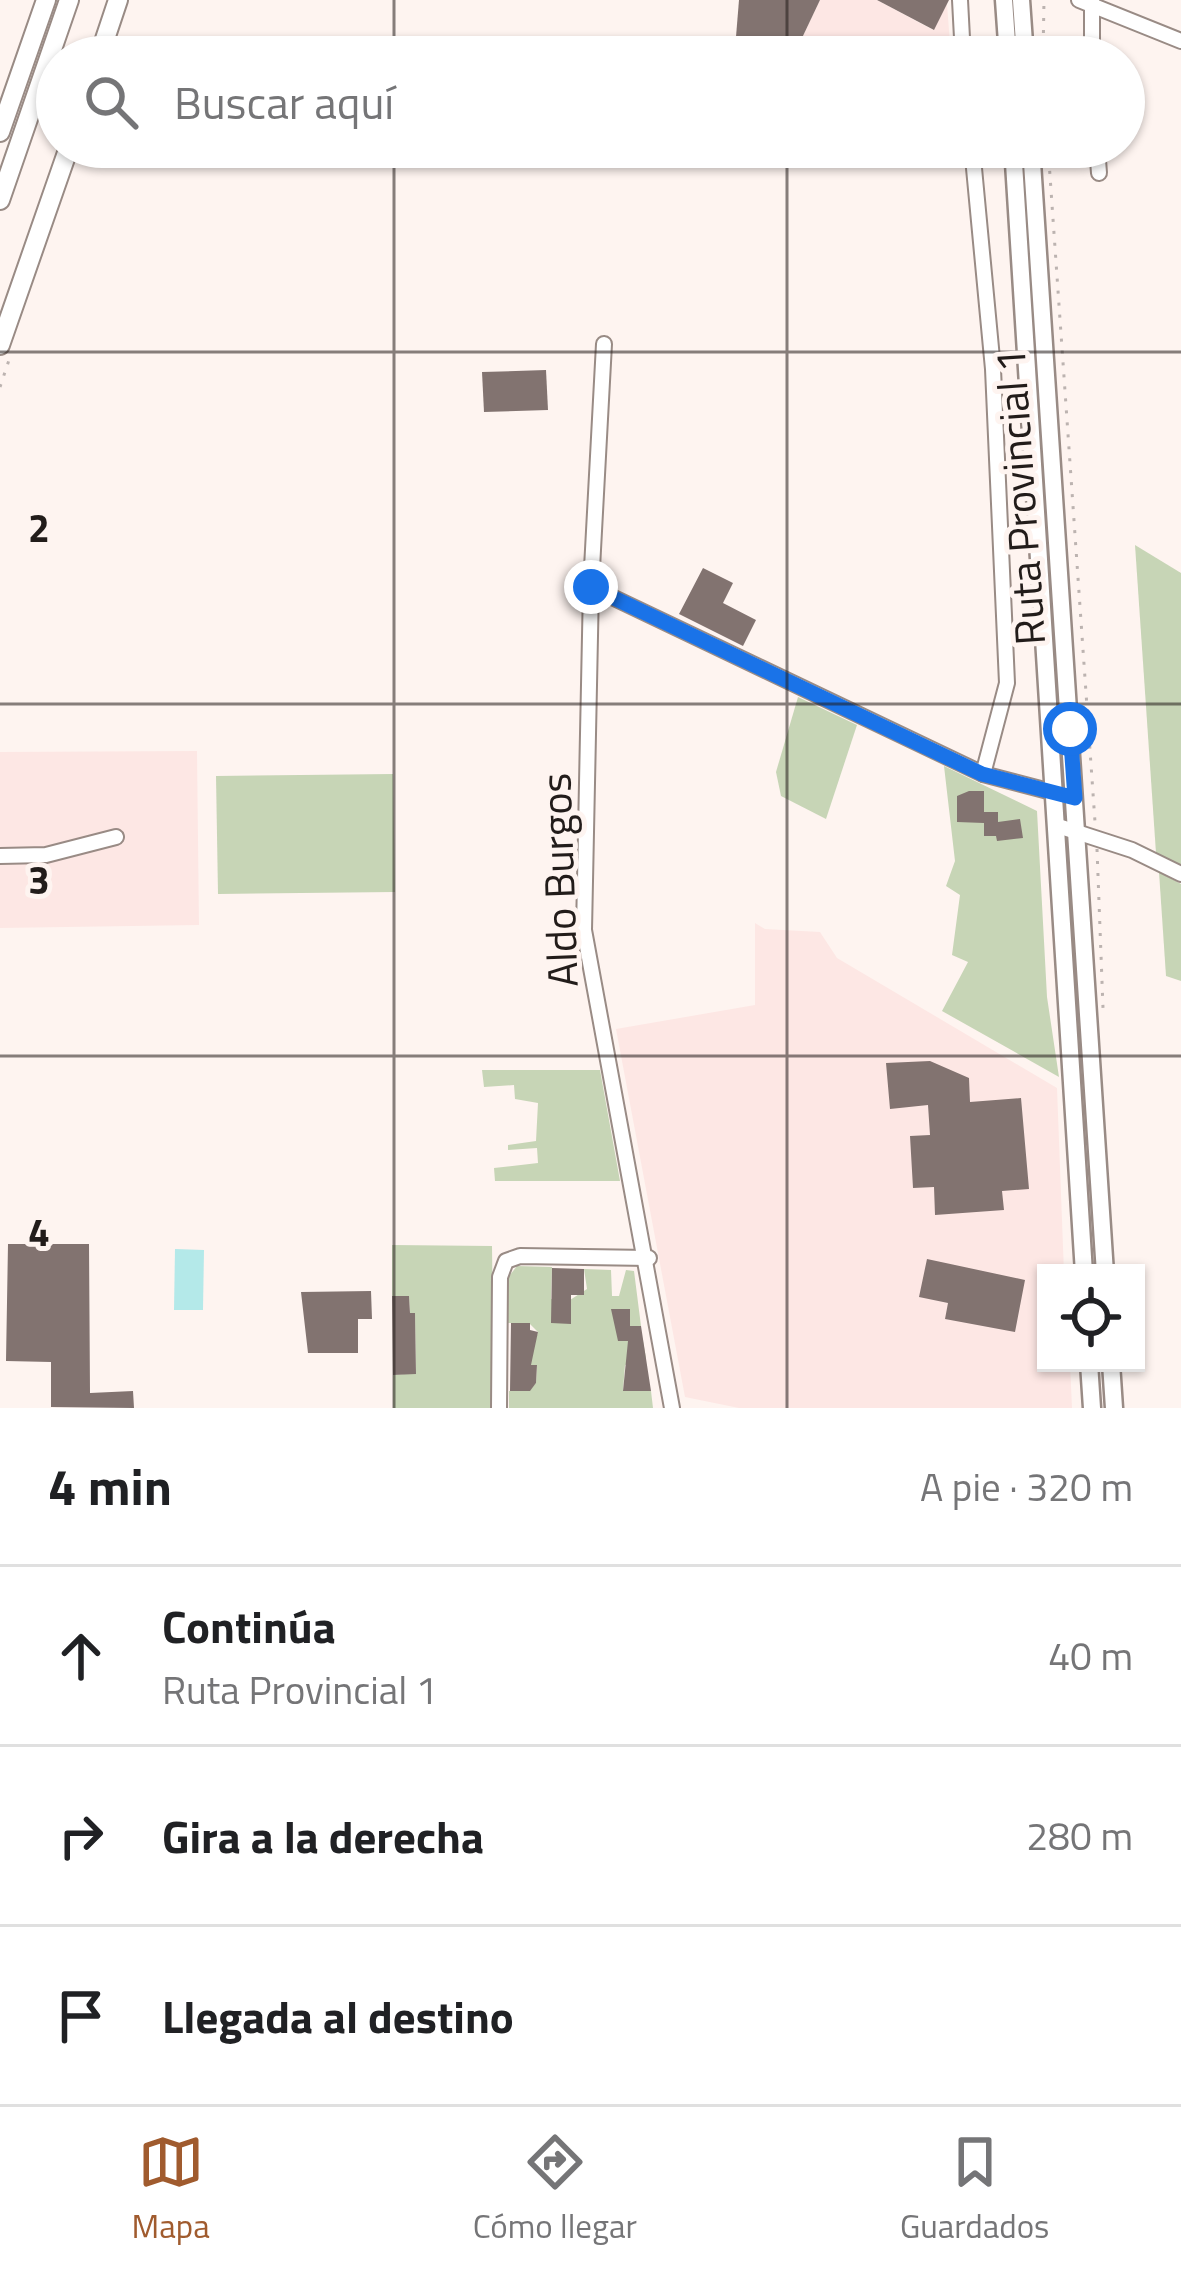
<!DOCTYPE html>
<html lang="es">
<head>
<meta charset="utf-8">
<style>
	:root { --surface:#fff; --page:#f6f6f6; --text:#202124; --muted:#757577; --line:#e0e0e0; --accent:#a05b2e }
	body { margin:0; font-family:"Titillium Web",sans-serif; background:var(--page); color:var(--text) }
	.controls { position:absolute; right:36px; bottom:36px; display:grid; overflow:hidden; border-radius:0px; box-shadow:0 3px 9px #0004 }
	.controls button { width:108px; height:108px; display:grid; place-items:center; padding:0; border:0; border-bottom:3px solid var(--line); background:var(--surface); color:var(--text); font:60px sans-serif }
	.stop { position:absolute; width:36px; height:36px; margin:-27px; border:9px solid #1a73e8; border-radius:50%; background:#fff }
	.stop.end { background:#1a73e8; border-color:#fff; box-shadow:0 3px 12px #0008 }
	.list { margin:0; padding:0; list-style:none }
	h2 { display:flex; justify-content:space-between; align-items:center; height:156px; margin:0; padding:0 48px; font-size:51px }
	h2 small { font-size:39px; font-weight:400; color:var(--muted) }
	.list li { display:grid; grid-template-columns:78px 1fr auto; gap:36px; align-items:center; box-sizing:border-box; height:180px; padding:0 48px; border-top:3px solid var(--line) }
	.list b { display:block; font-size:45px; white-space:nowrap }
	.list p { margin:0; font-size:39px; white-space:nowrap; color:var(--muted) }
	.list em { font-size:39px; font-style:normal; color:var(--muted) }
	.icon { flex:none; width:66px; height:66px; fill:none; stroke:currentColor; stroke-width:2; stroke-linecap:round; stroke-linejoin:round }
	.map { position:relative; flex:none; width:1181px; height:1408px; overflow:hidden }
	.search { position:absolute; background:var(--surface); box-shadow:0 3px 9px #0004; left:36px; right:36px; top:36px; height:132px; display:flex; align-items:center; gap:30px; box-sizing:border-box; padding:0 42px; border-radius:66px; color:var(--muted); font-size:45px }
	.sheet { height:696px; background:var(--surface) }
	nav { display:flex; justify-content:space-around; align-items:center; box-sizing:border-box; height:168px; border-top:3px solid var(--line); background:var(--surface); font-size:33px; color:var(--muted) }
	nav a { display:grid; justify-items:center; gap:6px }
	nav .on { color:var(--accent) }
	.map>svg:first-child { display:block }
	.industrial { fill:#fde7e4 }
	.green { fill:#c7d5b6 }
	.water { fill:#b4e9e9 }
	.building { fill:#827370 }
	.lines { fill:none; stroke-linecap:round; stroke-linejoin:round }
	.minor-casing { stroke:#998b85; stroke-width:18 }
	.major-casing { stroke:#998b85; stroke-width:21 }
	.highway-casing { stroke:#998b85; stroke-width:22 }
	.path { stroke:#bcb3b0; stroke-width:3; stroke-dasharray:3 9; stroke-linecap:butt }
	.minor { stroke:#fff; stroke-width:14 }
	.major { stroke:#fff; stroke-width:16 }
	.highway { stroke:#fff; stroke-width:18 }
	.route { stroke:#1a73e8; stroke-width:15 }
	.grid { fill:none; stroke:#221c1a; stroke-width:3; stroke-opacity:0.55 }
	.labels { text-anchor:middle; dominant-baseline:central; stroke-width:10; stroke-linejoin:round; paint-order:stroke }
	.street-label { font-size:42px; fill:#221c1a; stroke:#fef4f0 }
	.grid-label { font-size:39px; text-anchor:middle; font-weight:bold; fill:#221c1a; stroke:#fef4f0; stroke-width:10; stroke-linejoin:round; paint-order:stroke }
</style>
</head>
<body>
<div class="map">
<svg width="1181" height="1408" viewBox="0 0 1181 1408">
	<rect width="100%" height="100%" fill="#fef4f0"/>
	<g class="industrial">
		<polygon points="820,0 877,0 933,30 947,4 951,57 793,57"/>
		<polygon points="197,751 199,925 0,928 0,752"/>
		<polygon points="755,923 765,929 820,932 837,958 1057,1088 1064,1273 1046,1273 1046,1363 1070,1363 1072,1408 739,1408 685,1397 616,1029 755,1005"/>
	</g>
	<g class="green">
		<polygon points="1135,545 1181,573 1181,865 1156,853"/>
		<polygon points="798,697 857,725 826,819 781,796 776,772"/>
		<polygon points="944,766 1037,811 1047,997 1059,1077 942,1011 968,962 952,955 960,895 946,886 955,861"/>
		<polygon points="393,774 395,892 218,894 216,776"/>
		<polygon points="1159,872 1181,884 1181,981 1166,976"/>
		<polygon points="482,1070 600,1070 620,1181 495,1181 494,1168 538,1163 537,1148 508,1150 508,1145 536,1141 538,1103 515,1099 514,1085 484,1087"/>
		<polygon points="392,1245 492,1246 494,1408 393,1408 393,1375 416,1373 415,1314 410,1313 409,1296 392,1296"/>
		<polygon points="517,1266 552,1267 551,1299 570,1300 587,1289 584,1269 611,1270 612,1296 619,1296 626,1270 634,1271 641,1326 621,1326 618,1340 643,1341 646,1358 625,1365 623,1390 651,1391 653,1408 509,1408 509,1391 529,1391 536,1383 537,1365 528,1365 538,1332 529,1323 507,1323 506,1280"/>
	</g>
	<polygon class="water" points="175,1249 204,1250 203,1310 174,1310"/>
	<g class="building">
		<polygon points="739,0 820,0 793,57 750,57 735,49"/>
		<polygon points="877,0 949,0 934,30"/>
		<polygon points="546,370 548,410 484,412 482,372"/>
		<polygon points="703,568 733,583 723,603 756,620 743,646 679,614"/>
		<polygon points="969,791 984,791 984,812 998,812 998,822 1020,819 1023,838 997,841 996,836 984,836 984,823 957,822 957,796"/>
		<polygon points="930,1061 969,1078 970,1102 1021,1098 1029,1189 1002,1191 1004,1210 935,1215 934,1187 913,1188 910,1136 930,1135 928,1105 890,1109 886,1063"/>
		<polygon points="8,1244 89,1244 90,1393 133,1391 134,1408 51,1407 51,1362 6,1361"/>
		<polygon points="927,1259 1025,1280 1015,1332 945,1319 948,1303 919,1297"/>
		<polygon points="552,1268 584,1269 584,1295 571,1295 571,1324 551,1323"/>
		<polygon points="371,1291 372,1319 358,1319 358,1353 308,1353 301,1292"/>
		<polygon points="392,1296 409,1296 410,1313 415,1313 416,1374 393,1375"/>
		<polygon points="611,1309 630,1309 630,1326 641,1326 651,1391 623,1391 628,1341 618,1341"/>
		<polygon points="511,1323 530,1323 530,1330 538,1332 531,1365 537,1365 536,1383 530,1391 510,1391"/>
	</g>
	<g class="lines">
		<g class="minor-casing">
			<g id="minor">
				<polyline points="960,0 963,57"/>
				<polyline points="1079,0 1181,41"/>
				<polyline points="1092,0 1092,57"/>
				<polyline points="972,147 993,369 1007,683 983,774"/>
				<polyline points="1097,147 1099,173"/>
				<polyline points="604,344 591,587 584,930 672,1408"/>
				<polyline points="591,587 983,774 1075,798"/>
				<polyline points="1058,826 1132,850 1181,874"/>
				<polyline points="0,856 46,855 116,837"/>
				<polyline points="499,1408 500,1277 506,1261 520,1256 649,1258"/>
			</g>
		</g>
		<g class="major-casing">
			<g id="major">
				<polyline points="1004,0 1008,57"/>
				<polyline points="1021,0 1025,57"/>
				<polyline points="1013,147 1084,1273"/>
				<polyline points="1031,147 1105,1273"/>
				<polyline points="1089,1363 1092,1408"/>
				<polyline points="1111,1363 1114,1408"/>
			</g>
		</g>
		<g class="highway-casing">
			<g id="highway">
				<polyline points="99,57 118,0"/>
				<polyline points="0,132 46,0"/>
				<polyline points="0,200 69,0"/>
				<polyline points="0,345 69,147"/>
			</g>
		</g>
		<g class="path">
			<polyline points="1043,57 1044,0"/>
			<polyline points="1048,147 1095,822"/>
			<polyline points="0,387 11,354"/>
			<polyline points="1097,849 1103,1008"/>
		</g>
		<use href="#minor" class="minor"/>
		<use href="#major" class="major"/>
		<use href="#highway" class="highway"/>
	</g>
	<g class="lines">
		<polyline class="route" points="591,587 982,774 1075,798 1070,729"/>
	</g>
	<path class="grid" d="M394,0V57M787,0V57M394,147V1408M787,147V1408M0,352H1181M0,704H1181M0,1056H1181"/>
	<g class="labels">
		<g class="street-label">
			<text transform="translate(1019 497) rotate(-94)">Ruta Provincial 1</text>
			<text transform="translate(558 880) rotate(-92)">Aldo Burgos</text>
		</g>
	</g>
	<g class="grid-label">
		<text x="39" y="542">2</text>
		<text x="39" y="894">3</text>
		<text x="39" y="1246">4</text>
	</g>
</svg>
<div class="controls">
<button><svg class="icon" aria-label="locate" viewBox="0 0 24 24"><circle cx="12" cy="12" r="6"/><path d="M12 2v4M12 18v4M2 12h4M18 12h4"/></svg></button>
</div>
<div class="stop" style="left:1070px;top:729px"></div>
<div class="stop end" style="left:591px;top:587px"></div>
<div class="search"><svg class="icon" aria-label="search" viewBox="0 0 24 24"><circle cx="10" cy="10" r="6"/><path d="M15 15l6 6"/></svg>Buscar aquí</div>
</div>
<section class="sheet">
<h2>4 min<small>A pie · 320 m</small></h2>
<ul class="list">
<li><svg class="icon" aria-label="ahead" viewBox="0 0 24 24"><path d="M12 20V5M6 11l6-6 6 6"/></svg><div><b>Continúa</b><p>Ruta Provincial 1</p></div><em>40 m</em></li>
<li><svg class="icon" aria-label="right" viewBox="0 0 24 24"><path d="M7 20v-9h11M14 6l5 5-5 5"/></svg><div><b>Gira a la derecha</b></div><em>280 m</em></li>
<li><svg class="icon" aria-label="arrive" viewBox="0 0 24 24"><path d="M6 21V4h12l-3 4 3 4H6"/></svg><div><b>Llegada al destino</b></div></li>
</ul>
</section>
<nav>
<a class="on"><svg class="icon" aria-label="map" viewBox="0 0 24 24"><path d="M3 6l6-2 6 2 6-2v14l-6 2-6-2-6 2zM9 4v14M15 6v14"/></svg>Mapa</a>
<a><svg class="icon" aria-label="directions" viewBox="0 0 24 24"><path d="M12 3l9 9-9 9-9-9zM9 14v-3h6M13 9l2 2-2 2"/></svg>Cómo llegar</a>
<a><svg class="icon" aria-label="saved" viewBox="0 0 24 24"><path d="M7 4h10v16l-5-4-5 4z"/></svg>Guardados</a>
</nav>
</body>
</html>
